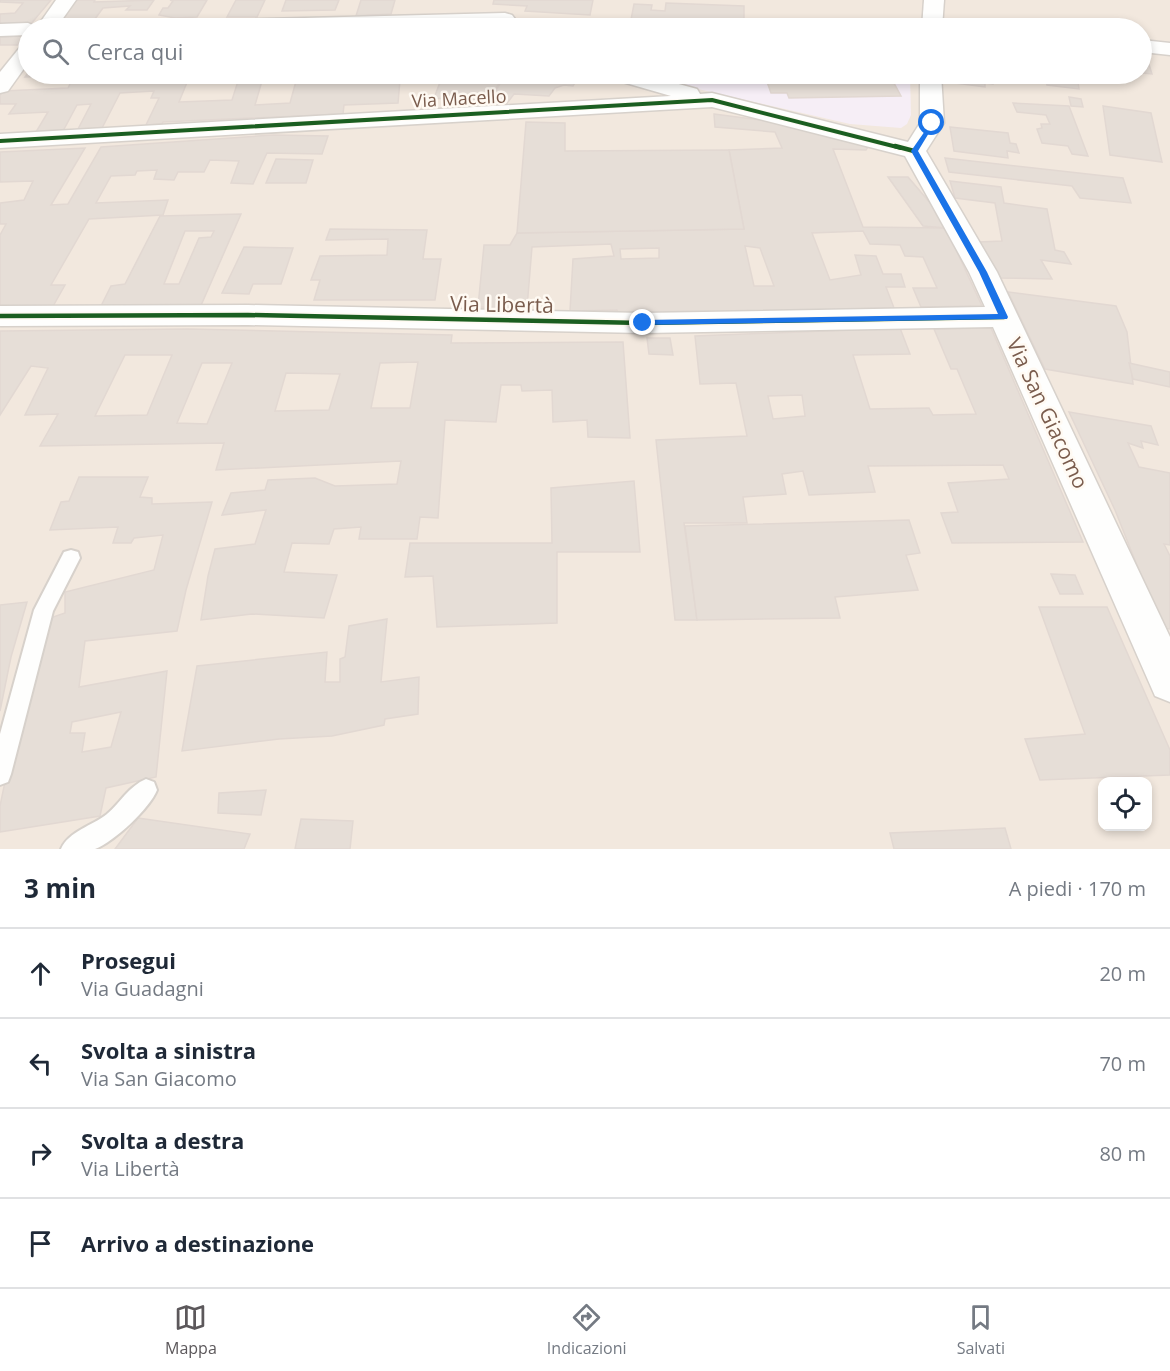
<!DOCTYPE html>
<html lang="it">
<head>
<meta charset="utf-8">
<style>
	:root { --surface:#fff; --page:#f6f6f7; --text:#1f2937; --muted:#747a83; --line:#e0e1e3; --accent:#5c585b }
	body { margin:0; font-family:"Open Sans",sans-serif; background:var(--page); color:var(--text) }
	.controls { position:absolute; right:18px; bottom:18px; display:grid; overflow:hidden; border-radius:12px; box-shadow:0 3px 9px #0003 }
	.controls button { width:54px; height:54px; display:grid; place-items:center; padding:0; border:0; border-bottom:2px solid var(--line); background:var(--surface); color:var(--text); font:30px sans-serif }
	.stop { position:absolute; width:18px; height:18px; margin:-14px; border:4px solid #1a73e8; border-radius:50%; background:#fff }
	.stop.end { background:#1a73e8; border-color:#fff; box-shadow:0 2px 6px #0008 }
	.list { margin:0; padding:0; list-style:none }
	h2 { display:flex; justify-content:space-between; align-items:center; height:78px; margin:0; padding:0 24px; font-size:26px }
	h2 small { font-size:20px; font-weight:400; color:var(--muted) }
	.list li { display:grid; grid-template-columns:39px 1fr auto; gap:18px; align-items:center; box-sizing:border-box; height:90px; padding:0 24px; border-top:2px solid var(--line) }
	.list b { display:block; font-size:22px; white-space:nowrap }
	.list p { margin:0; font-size:20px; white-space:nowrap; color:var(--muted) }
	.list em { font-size:20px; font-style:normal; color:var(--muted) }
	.icon { flex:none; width:33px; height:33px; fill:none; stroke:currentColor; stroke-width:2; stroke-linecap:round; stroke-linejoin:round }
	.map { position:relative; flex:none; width:1170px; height:849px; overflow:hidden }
	.search { position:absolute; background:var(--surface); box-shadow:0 3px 9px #0003; left:18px; right:18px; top:18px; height:66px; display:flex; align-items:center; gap:15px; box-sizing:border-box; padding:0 21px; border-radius:33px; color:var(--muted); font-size:22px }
	.sheet { height:438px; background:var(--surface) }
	nav { display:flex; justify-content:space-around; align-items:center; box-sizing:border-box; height:84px; border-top:2px solid var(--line); background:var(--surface); font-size:16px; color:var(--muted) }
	nav a { display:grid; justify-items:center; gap:3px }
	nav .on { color:var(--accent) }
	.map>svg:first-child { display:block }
	.residential { fill:#f2e8de; fill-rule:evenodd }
	.education { fill:#f6eef6 }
	.building { fill:#e6ded7; stroke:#e2d8d2; stroke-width:1.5; fill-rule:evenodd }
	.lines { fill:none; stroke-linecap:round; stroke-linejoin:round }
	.lane-casing { stroke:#d7d1cb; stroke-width:4 }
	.street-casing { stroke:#d7d1cb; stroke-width:3 }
	.lane { fill:#fefefd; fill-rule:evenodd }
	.street { fill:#fefefd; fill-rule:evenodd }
	.cycleway-far1-casing { stroke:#fffaf3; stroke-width:6 }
	.cycleway-casing { stroke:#fffaf3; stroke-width:8 }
	.cycleway-far1 { stroke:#1b5e20; stroke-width:4 }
	.cycleway { stroke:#1b5e20; stroke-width:4.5 }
	.route { fill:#1a73e8 }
	.labels { text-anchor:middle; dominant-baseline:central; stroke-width:5; stroke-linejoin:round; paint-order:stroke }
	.far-street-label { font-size:18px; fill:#7a5c4d; stroke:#fffaf3 }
	.street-label { font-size:21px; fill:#7a5c4d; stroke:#fffaf3 }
</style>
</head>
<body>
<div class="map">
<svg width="1170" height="849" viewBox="0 0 1170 849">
	<rect width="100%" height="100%" fill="#f9f5f0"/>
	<path class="residential" d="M0,0H1170V849H0ZM28,28H1142V74H28ZM1102,782H1148V826H1102Z"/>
	<polygon class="education" points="645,74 910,74 911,115 907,124 901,128 850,124 698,89"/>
	<g class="building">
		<polygon points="0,0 51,0 30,25 0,25 0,14 15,13 23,3 0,2"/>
		<polygon points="75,0 95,0 94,2 154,0 147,10 126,10 130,6 103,8 92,23 57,24"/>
		<polygon points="207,0 197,17 175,18 159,15 163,8 168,8 173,1 170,0"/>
		<polygon points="236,0 265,0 257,17 227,17"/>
		<polygon points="286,0 339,0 335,10 282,11"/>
		<polygon points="361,0 395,0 391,14 356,16"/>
		<polygon points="494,0 593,0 590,15 525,11 527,6 493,4"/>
		<polygon points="666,3 744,6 744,28 697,28 697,24 671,22 670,27 630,25 634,4 652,5 651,10 665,11"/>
		<polygon points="557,19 616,22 615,28 554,27"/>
		<polygon points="436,26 436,28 336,28"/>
		<polygon points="24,36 18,45 0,45 0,37"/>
		<polygon points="1142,54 1146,55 1152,74 1142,73"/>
		<polygon points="28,73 28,74 67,74 64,76 25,77"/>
		<polygon points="107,74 133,74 131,78 190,75 179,102 232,100 240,75 264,74 255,105 290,103 298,74 385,74 384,80 400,80 398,103 344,105 343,114 163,122 162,124 146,125 159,98 151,98 154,91 120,93 101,130 77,131 91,104 77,105 63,131 36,132 48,112 9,114 16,104 0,104 0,95 3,91 68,88 72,80 104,79"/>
		<polygon points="506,74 568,74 570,78 577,79 573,86 564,85 555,88 549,96 514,94 505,106 486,106"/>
		<polygon points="716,74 824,74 827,79 865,78 863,74 889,74 891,78 897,77 900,82 894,83 901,96 789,98 787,93 771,93 766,79 718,80"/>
		<polygon points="948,74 982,74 983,79 993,80 993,84 985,83 985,87 948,82"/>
		<polygon points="1033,74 1108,74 1109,78 1077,74 1079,89 1047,85 1045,75"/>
		<polygon points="504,76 489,99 456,100 434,98 442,77"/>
		<polygon points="1069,97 1081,99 1083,107 1071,106"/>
		<polygon points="1013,103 1069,106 1088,156 1072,154 1068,146 1042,143 1037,129 1042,128 1041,124 1050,124 1046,115 1017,112"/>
		<polygon points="1103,106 1151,113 1162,162 1110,155"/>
		<path d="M714,114L783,123L868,147L866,150L833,149L863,227L946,228L982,306L921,307L913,288H937L923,257L905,256L900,245L870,244L863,231L812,233L830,280L861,275L855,255L876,256L883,274H901L905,287H886L894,308L619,315L617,310L570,311L573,259L614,256L611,244L532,247L527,308L478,307L484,245H510L517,233L744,229L729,150L782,148L775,132L715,127ZM745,246L760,248L774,286H754ZM659,248V258L621,259L620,249Z"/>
		<polygon points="526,122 565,123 565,151 729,150 744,229 517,233"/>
		<polygon points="950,127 1008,133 1010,143 1016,144 1019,153 1007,151 1008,158 954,151"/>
		<polygon points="273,135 328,136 322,154 267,153 253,184 231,183 239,161 210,160 204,172 178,172 174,180 154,179 157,170 137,171 135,175 111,176 96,203 168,200 163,215 89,219 51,285 65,285 52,308 0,308 0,235 6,224 0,224 0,203 24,200 33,181 0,182 0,152 85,148 51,205 68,204 101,147"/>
		<polygon points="945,158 1123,178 1131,203 1080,198 1072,186 949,172"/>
		<polygon points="276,159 313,160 306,183 266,183"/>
		<polygon points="888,177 908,177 938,212 946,228 923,226"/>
		<polygon points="950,181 1001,187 1004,203 1047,209 1055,250 1064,252 1071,264 1041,260 1052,279 999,278 979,242 1002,241 995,203 955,198"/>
		<path d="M241,214L199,310L100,308L111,286L125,284L160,216ZM185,231H214L211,237L199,238L179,284H164Z"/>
		<polygon points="330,229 427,230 423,259 441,259 435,300 314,300 320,280 311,280 320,256 387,255 388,239 326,240"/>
		<polygon points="244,247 293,248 281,284 253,284 249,294 222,293"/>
		<polygon points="1008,292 1116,306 1127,332 1133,384 1045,369"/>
		<path d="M900,328L910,354L853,355L870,409L929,408L933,415L976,414L957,369H951L934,329L991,328L1083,542L952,543L941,513L958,512L948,483L1009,479L1003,465L868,466L875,492L809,495L803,471L782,474L786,494L743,497L747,523H684L697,620H675L656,440L747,436L736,383L700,384L695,336ZM802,395L805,416L773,419L768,396Z"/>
		<path d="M188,329L452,335L451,343L623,342L630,438L588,437L587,420L553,422L552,390L522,391L521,385H501L496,422L445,420L438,518L420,517L417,539H359L361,527L334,529L329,544L292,543L284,572L337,575L324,618L252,614L201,620L208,576L215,549L255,544L266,510L222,515L231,493L265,490L268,480L315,478L335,486L397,484L401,461L216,470L224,443L40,446L58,414L25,415L48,368L31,366L0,415V331ZM125,355H172L147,415L95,416ZM418,362L410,408H371L380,363ZM202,363H232L207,424L177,423ZM286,373L340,374L329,410L275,411Z"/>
		<polygon points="647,338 670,338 673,355 649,354"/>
		<polygon points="1129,363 1170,372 1170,387 1133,379"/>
		<polygon points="1069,412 1151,426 1158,445 1141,441 1143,448 1128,443 1139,467 1170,473 1170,545 1164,544 1170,556 1170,629 1162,628 1115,510"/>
		<path d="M79,477H148L140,497L152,498V504L212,502L186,590L177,631L85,641L79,687L167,671L156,777L106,788L100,816L0,832V806L11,753L50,618L65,613V592L154,570L163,535L134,538L131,543H113L118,527L50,530L61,502L69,501ZM121,712L111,747L82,752L85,733H70L72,722Z"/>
		<polygon points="634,481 640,552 557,552 557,623 437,627 433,576 405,577 410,543 552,543 551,488"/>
		<polygon points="909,520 920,553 906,555 918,590 835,597 840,618 697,620 685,526"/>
		<polygon points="1051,574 1075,575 1083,594 1060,594"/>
		<polygon points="27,602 11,657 0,711 0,605"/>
		<polygon points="1039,607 1107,607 1170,750 1170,775 1040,780 1025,739 1085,734"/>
		<polygon points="387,619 381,682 419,677 418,714 385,719 384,725 332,736 279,739 182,751 197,666 327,652 325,682 340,682 340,659 345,657 349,626"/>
		<polygon points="266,790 261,815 218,813 219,793"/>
		<polygon points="138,818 250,834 244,849 115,849"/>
		<polygon points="301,819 353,821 350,849 295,849"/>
		<polygon points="1005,828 1011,849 894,849 890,833"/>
	</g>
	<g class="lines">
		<g class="lane-casing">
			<g id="lane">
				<polygon points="71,550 78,552 80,558 53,611 11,774 8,782 0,785 0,734 34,610 64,552"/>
				<path d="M146,779L154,782L157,790C150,808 114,842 95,849C86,849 71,849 61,849C69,831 92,826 107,814C120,803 129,786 146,779Z"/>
			</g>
		</g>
		<g class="street-casing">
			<g id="street">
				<polygon points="56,0 76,0 59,24 505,13 512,15 515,19 512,23 505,25 332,28 28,28 28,35 0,36 0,24 28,23 37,27"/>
				<polygon points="924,0 944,0 942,28 922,28"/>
				<polygon points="1142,40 1170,43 1170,55 1142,52"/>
				<polygon points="28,44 28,63 8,91 0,93 0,72 21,46"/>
				<polygon points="610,74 642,74 697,89 700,94 712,93 908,142 920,123 920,74 941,74 944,123 926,151 997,272 1170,637 1170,702 1155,696 993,327 643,333 248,325 0,326 0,306 248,305 643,313 985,307 969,272 905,156 712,107 0,148 0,134 671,96 612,79"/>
			</g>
		</g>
		<use href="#lane" class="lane"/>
		<use href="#street" class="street"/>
		<g class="cycleway-far1-casing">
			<polyline id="cycleway-far1" points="0,141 712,100 901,148"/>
		</g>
		<g class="cycleway-casing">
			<g id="cycleway">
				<polyline points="895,146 914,151"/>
				<polyline points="0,316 248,315 643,323 1004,317"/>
			</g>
		</g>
		<use href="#cycleway-far1" class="cycleway-far1"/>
		<use href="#cycleway" class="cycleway"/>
	</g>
	<polygon class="route" points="932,121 935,123 918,151 987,272 1008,317 1007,319 640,325 640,321 643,320 998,314 979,272 911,151"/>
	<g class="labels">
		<g class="far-street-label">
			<text transform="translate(459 98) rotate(-3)">Via Macello</text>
		</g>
		<g class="street-label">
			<text transform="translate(502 304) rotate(1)">Via Libertà</text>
			<text transform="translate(1048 413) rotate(65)">Via San Giacomo</text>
		</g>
	</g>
</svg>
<div class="controls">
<button><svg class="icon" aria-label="locate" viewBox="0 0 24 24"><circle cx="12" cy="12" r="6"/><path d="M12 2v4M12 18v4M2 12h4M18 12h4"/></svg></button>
</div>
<div class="stop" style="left:932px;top:123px"></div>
<div class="stop end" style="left:643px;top:323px"></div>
<div class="search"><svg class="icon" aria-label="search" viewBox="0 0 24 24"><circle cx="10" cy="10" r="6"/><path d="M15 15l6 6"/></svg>Cerca qui</div>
</div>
<section class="sheet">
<h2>3 min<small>A piedi · 170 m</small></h2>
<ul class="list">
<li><svg class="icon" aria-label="ahead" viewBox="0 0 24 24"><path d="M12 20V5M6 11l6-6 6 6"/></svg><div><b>Prosegui</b><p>Via Guadagni</p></div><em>20 m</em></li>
<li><svg class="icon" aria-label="left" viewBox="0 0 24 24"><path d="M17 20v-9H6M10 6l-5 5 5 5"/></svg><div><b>Svolta a sinistra</b><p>Via San Giacomo</p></div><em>70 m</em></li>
<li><svg class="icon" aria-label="right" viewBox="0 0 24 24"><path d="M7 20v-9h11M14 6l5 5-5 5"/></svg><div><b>Svolta a destra</b><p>Via Libertà</p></div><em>80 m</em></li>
<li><svg class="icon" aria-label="arrive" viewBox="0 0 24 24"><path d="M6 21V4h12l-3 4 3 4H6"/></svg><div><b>Arrivo a destinazione</b></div></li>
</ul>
</section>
<nav>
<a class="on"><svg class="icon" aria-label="map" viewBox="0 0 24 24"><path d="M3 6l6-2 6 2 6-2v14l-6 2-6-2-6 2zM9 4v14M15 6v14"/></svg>Mappa</a>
<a><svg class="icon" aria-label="directions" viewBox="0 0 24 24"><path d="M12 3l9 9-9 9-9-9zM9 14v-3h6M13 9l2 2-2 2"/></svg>Indicazioni</a>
<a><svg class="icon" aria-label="saved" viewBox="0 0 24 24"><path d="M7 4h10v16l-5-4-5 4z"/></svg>Salvati</a>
</nav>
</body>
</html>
